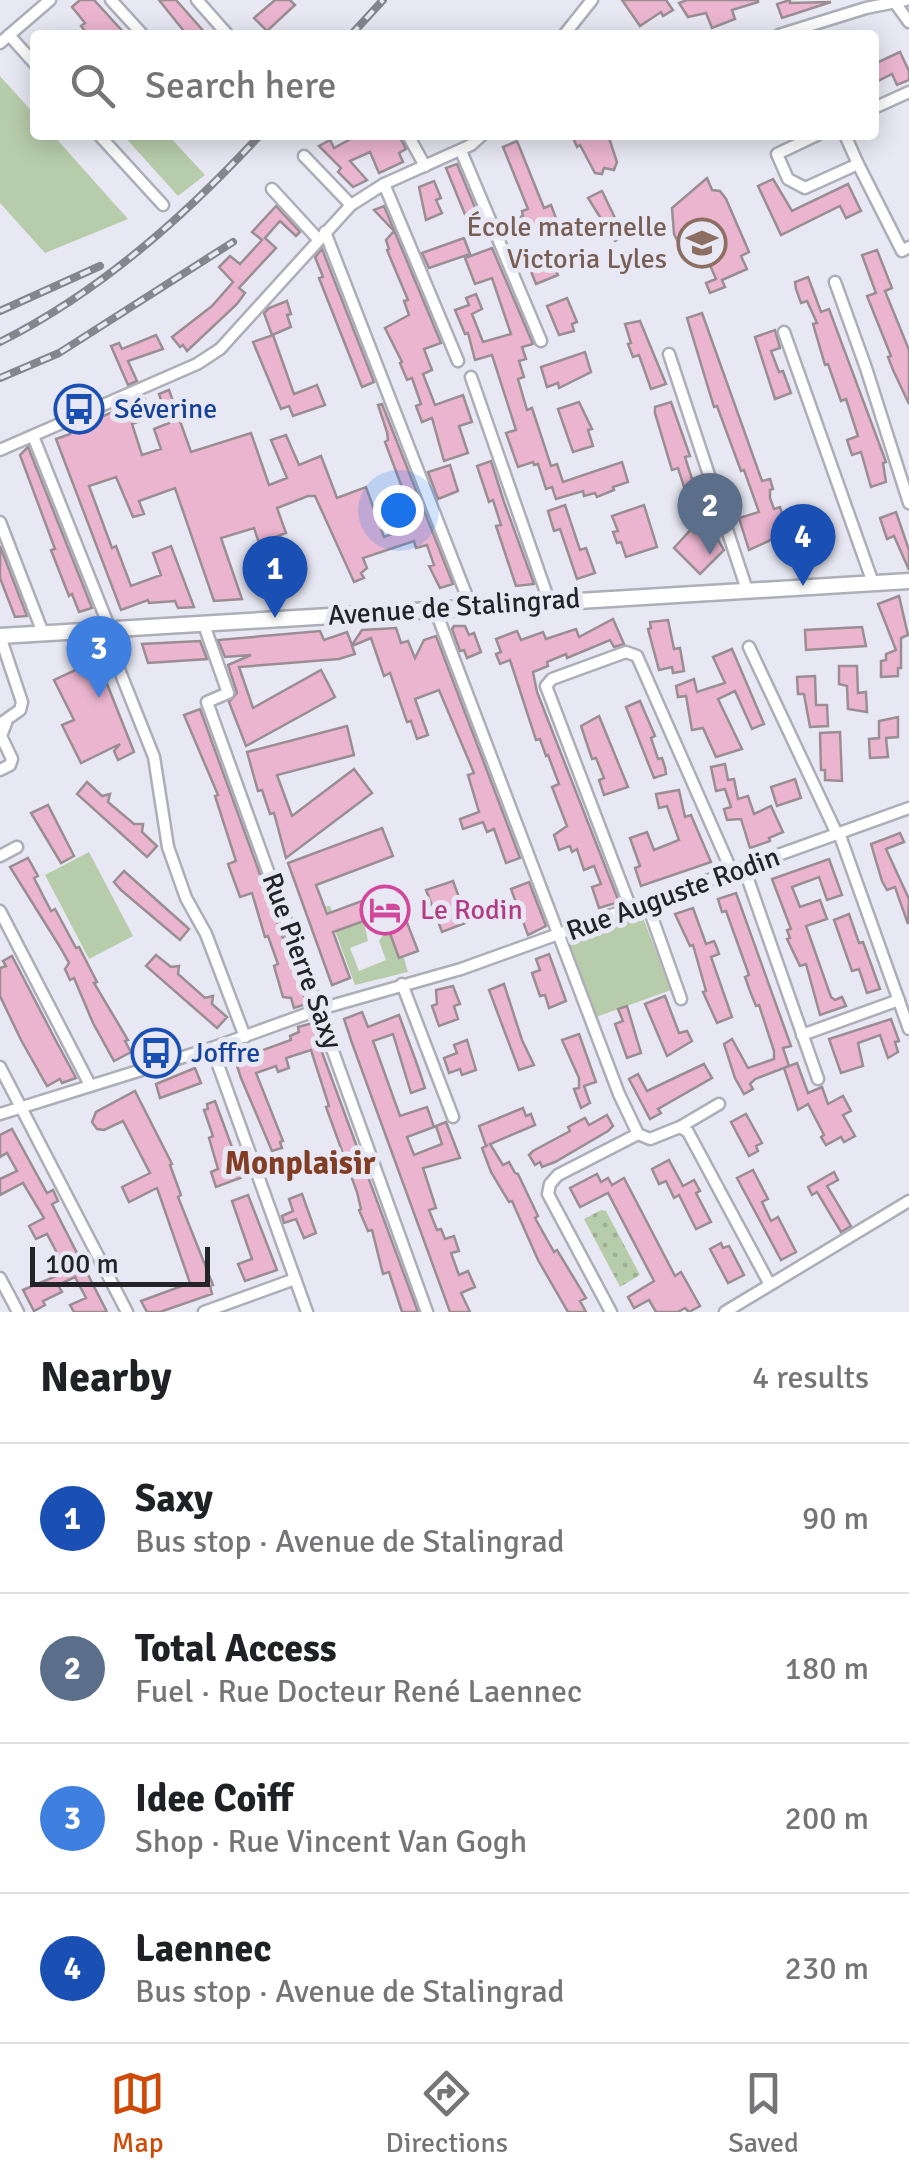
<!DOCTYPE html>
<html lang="en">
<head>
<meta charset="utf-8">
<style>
	:root { --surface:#fff; --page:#f2f2f2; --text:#202124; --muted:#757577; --line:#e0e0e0; --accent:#cf4a06 }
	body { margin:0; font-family:Signika,sans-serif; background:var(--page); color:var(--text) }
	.scale { position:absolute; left:30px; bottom:25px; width:180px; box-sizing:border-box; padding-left:10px; border:5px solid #232328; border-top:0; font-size:28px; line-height:35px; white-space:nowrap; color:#232328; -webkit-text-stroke:8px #e8e8f4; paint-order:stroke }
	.you { position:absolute; left:398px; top:510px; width:35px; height:35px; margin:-25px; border:8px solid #fff; border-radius:50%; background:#1a73e8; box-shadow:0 0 0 15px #1a73e833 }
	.badge { display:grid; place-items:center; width:65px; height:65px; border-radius:50%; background:var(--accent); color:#fff; font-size:32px; font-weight:700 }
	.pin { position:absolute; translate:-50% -82px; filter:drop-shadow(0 2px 5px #0008) }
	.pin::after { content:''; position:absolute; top:52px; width:35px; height:30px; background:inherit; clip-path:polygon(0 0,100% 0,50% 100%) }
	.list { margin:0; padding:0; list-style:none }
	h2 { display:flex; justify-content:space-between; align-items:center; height:130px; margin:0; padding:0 40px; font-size:42px }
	h2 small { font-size:32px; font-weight:400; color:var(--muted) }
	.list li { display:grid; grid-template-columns:65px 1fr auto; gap:30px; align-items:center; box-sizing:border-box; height:150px; padding:0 40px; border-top:2px solid var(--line) }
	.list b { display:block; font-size:38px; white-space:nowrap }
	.list p { margin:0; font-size:32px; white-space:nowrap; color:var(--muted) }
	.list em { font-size:32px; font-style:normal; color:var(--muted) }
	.icon { flex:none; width:55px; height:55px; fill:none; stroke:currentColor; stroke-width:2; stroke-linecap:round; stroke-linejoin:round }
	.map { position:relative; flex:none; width:909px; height:1312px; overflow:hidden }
	.search { position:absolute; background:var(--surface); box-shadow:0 5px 25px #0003; left:30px; right:30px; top:30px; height:110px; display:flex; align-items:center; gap:25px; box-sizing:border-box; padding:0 35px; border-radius:10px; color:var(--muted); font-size:38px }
	.sheet { height:730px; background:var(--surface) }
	nav { display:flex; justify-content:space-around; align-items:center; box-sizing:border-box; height:140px; border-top:2px solid var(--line); background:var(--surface); font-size:28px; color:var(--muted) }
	nav a { display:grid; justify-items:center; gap:5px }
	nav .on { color:var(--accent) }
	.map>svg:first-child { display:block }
	.green { fill:#b7ccaa }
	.garden { fill:url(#garden-dots) }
	.building { fill:#ebb5cf; stroke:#9a8e93; stroke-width:2.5 }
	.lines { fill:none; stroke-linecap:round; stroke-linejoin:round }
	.street-casing { stroke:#aeaeb9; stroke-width:15 }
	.secondary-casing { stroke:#aeaeb9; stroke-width:19 }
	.street { stroke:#fff; stroke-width:10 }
	.secondary { stroke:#fff; stroke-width:14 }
	.rail-casing { stroke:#85858d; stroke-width:8 }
	.rail { stroke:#e8e8f4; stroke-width:4; stroke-dasharray:11; stroke-linecap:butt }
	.labels { text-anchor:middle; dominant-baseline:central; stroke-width:10; stroke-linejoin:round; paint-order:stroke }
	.education-label { font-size:28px; fill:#785e54; stroke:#e8e8f4; text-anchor:end }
	.transit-label { font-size:28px; fill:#164399; stroke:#e8e8f4; text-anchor:start }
	.street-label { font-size:28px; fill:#232328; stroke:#e8e8f4 }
	.hotel-label { font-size:28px; fill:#b23c85; stroke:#e8e8f4; text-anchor:start }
	.quarter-label { font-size:32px; font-weight:bold; fill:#813e25; stroke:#e8e8f4 }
</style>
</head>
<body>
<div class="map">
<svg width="909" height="1312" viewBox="0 0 909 1312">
	<defs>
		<pattern id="garden-dots" width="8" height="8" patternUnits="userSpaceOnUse" patternTransform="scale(2.5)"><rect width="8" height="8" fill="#b7ccaa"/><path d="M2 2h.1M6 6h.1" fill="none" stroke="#9daf92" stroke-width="1.8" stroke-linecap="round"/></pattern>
	</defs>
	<rect width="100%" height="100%" fill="#e8e8f4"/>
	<g class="green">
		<polygon points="0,76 35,115 35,135 53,135 128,219 45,253 0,203"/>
		<polygon points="123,135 168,135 205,175 178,196"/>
		<polygon points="89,852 133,936 89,959 45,875"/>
		<polygon points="326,906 330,906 335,920 341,919 345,929 378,916 365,927 368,941 350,948 359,971 386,960 379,941 384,934 380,922 383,916 399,958 404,958 408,972 355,985"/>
		<polygon points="642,915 671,990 596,1017 567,940"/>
	</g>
	<polygon class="garden" points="601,1210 606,1211 640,1275 620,1287 584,1219"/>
	<g class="building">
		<polygon points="80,0 94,0 126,35 88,35 81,26 85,23 72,7"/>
		<polygon points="159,0 176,0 207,35 187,35"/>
		<polygon points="275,0 290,0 295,5 267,31 254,18"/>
		<polygon points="622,0 666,0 673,10 663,16 661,12 640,26"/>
		<polygon points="687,0 758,0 758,2 732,10 735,19 712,28 706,13 688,17 679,3"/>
		<polygon points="790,0 790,3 831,2 782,18 777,4"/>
		<polygon points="900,52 909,71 909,80 897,85 892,74 874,83 874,64"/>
		<polygon points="358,135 399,135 406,149 399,153 403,162 379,173 370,152 350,161 367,180 353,187 338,172 341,168 319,146 330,140 334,148"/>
		<polygon points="575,135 608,135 617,162 614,170 604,168 602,174 595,173 580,145 577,147 573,138"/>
		<polygon points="517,141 544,208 551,205 557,221 526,232 520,217 523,216 522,211 528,209 503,147"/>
		<polygon points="457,164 484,229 473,234 446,168"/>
		<polygon points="707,178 712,190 720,191 726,199 749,252 741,256 747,269 722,280 725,287 710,293 706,283 716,279 707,258 702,249 680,246 674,234 672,208"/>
		<polygon points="773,179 792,211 848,184 861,211 846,218 840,206 781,235 758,186"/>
		<polygon points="434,181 441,198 436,200 442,213 426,220 419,187"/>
		<polygon points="602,191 624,237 615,241 588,198"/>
		<polygon points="276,206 300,232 296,236 280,221 265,238 276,248 239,288 245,293 237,304 187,351 183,345 180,347 172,337 212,306 233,282 219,267 230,256 240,264 262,240 252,232"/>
		<polygon points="384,206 441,343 424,349 432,370 423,374 435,405 463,395 472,422 459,426 468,453 444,461 432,418 422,422 416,406 421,404 412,378 407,380 400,363 402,362 385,328 409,315 404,301 408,300 387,250 389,249 386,240 394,231 374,210"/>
		<polygon points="464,238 470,254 429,268 422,253"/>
		<polygon points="492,248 533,344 522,347 526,359 519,361 524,377 518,379 527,410 532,408 551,466 557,464 563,482 622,462 628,482 613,487 614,490 597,497 595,493 584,496 583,491 556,499 552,487 546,489 538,464 534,465 533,462 518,467 506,433 516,430 492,355 475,360 468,333 465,334 455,310 469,305 466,298 476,294 482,309 472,314 483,342 511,334 492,278 475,284 465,258"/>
		<polygon points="322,249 374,382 362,387 319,278 323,277 315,257"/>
		<polygon points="877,250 892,288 885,291 909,350 909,404 893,370 888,357 891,356 867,296 876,293 862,255"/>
		<polygon points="549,252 558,275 536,284 527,261"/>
		<polygon points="808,277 821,312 829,309 886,462 883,463 886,482 871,487 861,452 852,455 847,440 858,436 846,399 841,401 828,364 825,365 813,324 817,323 807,301 801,303 796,289 795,282"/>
		<polygon points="567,298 577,322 572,324 574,331 559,335 547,306"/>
		<polygon points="287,301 291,314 287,315 291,327 272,335 264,313 269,308"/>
		<polygon points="702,313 762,481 770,479 773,489 770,490 770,498 774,509 780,507 788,532 749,550 739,518 759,512 744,470 741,471 717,406 714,407 687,318"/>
		<polygon points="640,321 666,384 651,389 639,355 633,357 628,344 631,343 625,324"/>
		<polygon points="775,330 780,348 771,351 779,372 783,371 791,393 775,399 755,337"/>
		<polygon points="156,335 163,349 128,361 137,381 128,385 111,346 119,343 122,349"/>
		<polygon points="273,335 294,394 317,385 325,405 293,416 289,406 281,409 253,342"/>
		<polygon points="585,352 591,372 559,388 558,383 547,387 541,367"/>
		<polygon points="169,390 191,452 251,433 269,485 287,478 271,440 286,435 299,465 321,456 337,498 366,487 384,537 416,525 385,442 388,440 387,432 378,405 382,404 453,584 440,588 429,566 434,565 427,545 416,548 414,541 363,558 367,568 361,573 364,578 354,582 315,496 308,496 277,508 286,533 259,543 254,528 221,538 242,599 214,601 175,488 139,501 144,514 133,517 116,477 89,486 112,548 116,546 131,586 161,575 153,553 171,546 194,607 178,608 175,601 149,603 148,600 121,610 56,439 70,434 71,429 145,399 153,416 132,424 142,455 161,449 154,429 169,423 159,394"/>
		<polygon points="579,402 592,429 588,430 593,446 573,452 558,409"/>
		<polygon points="671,402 690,456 685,457 692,479 697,478 704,498 689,502 678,468 672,470 655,413 655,407"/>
		<polygon points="28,447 92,608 79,612 72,594 69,596 51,550 55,549 20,455"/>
		<polygon points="491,461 504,502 534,584 516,586 496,526 501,525 493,500 489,502 477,466"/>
		<polygon points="450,465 458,491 438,499 428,472"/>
		<polygon points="565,505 580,550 586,548 595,573 577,579 560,529 554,531 548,511"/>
		<polygon points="644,505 657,547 626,557 621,542 617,543 613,532 618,531 612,516"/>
		<polygon points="896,512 909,550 909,570 894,536 887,539 880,518"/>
		<polygon points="694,526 711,544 717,538 724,550 700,574 674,548"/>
		<polygon points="0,546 27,616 15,617 0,578"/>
		<polygon points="899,596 908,635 901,638 901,668 898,668 898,676 881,677 881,661 886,660 886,654 896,650 878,604"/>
		<polygon points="613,619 624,644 614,647 610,640 567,658 566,654 547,662 548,666 533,672 537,692 619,902 599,908 592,887 601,884 594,866 584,870 577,849 572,852 570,846 559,850 554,835 567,826 552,787 559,784 548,755 546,756 540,739 536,740 510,660 500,664 496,654 501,652 496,639 517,631 521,640 543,632 546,639 576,629 579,637"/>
		<polygon points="668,620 674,649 680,648 684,671 673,673 672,667 659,670 648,629 651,628 650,622"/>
		<polygon points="454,626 465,626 469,635 474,633 481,652 467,658 464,650 460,651 452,629"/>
		<polygon points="862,627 866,646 806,650 805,630"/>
		<polygon points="396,628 401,643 408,641 415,658 424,640 436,636 520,858 506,863 494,829 487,832 483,822 463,829 460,819 479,812 468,775 474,773 439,690 415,699 428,735 417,739 411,721 407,722 390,673 384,676 371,638 352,646 355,654 339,659 239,667 253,708 321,670 335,697 246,746 229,702 237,693 228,665 251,655 225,657 218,640 320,631 324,640 347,632 352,645 362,630"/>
		<polygon points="200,641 207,659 148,663 142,644"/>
		<polygon points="732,649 764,724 752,729 735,691 718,699 742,749 716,757 703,728 692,730 686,696 678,697 676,686 694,679 697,692 725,683 713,657"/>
		<polygon points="80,651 98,661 134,752 118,760 114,751 120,744 81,763 62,725 74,720 54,680 86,665"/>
		<polygon points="839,666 857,666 858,693 866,692 867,712 848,709 847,686 839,684"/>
		<polygon points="815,676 816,705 827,705 828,726 810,727 804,694 798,694 797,677"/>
		<polygon points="640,701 655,736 651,738 658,759 662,758 665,767 666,774 654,778 626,707"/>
		<polygon points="200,709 307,1004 294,1008 291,998 283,997 274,966 278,964 268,936 265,937 252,893 240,897 228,864 236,861 215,796 218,795 184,715"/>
		<polygon points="599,716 628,787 604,795 599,780 604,778 596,758 592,759 581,726"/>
		<polygon points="898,717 898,737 886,738 888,757 870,758 869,739 879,738 879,721"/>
		<polygon points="347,726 354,755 277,775 292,816 354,769 372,793 286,858 274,813 270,814 262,790 258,791 247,752"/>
		<polygon points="840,732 842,781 825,780 825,770 821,770 820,733"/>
		<polygon points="725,764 728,780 734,779 738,799 748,796 754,814 771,806 783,832 769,838 770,841 750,848 741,819 727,820 724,809 731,807 725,789 716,791 711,767"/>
		<polygon points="795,779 801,798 777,806 771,787"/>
		<polygon points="87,782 102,796 110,794 108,802 134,824 143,824 142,832 157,846 147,857 77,794"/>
		<polygon points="679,790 685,817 691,815 711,862 641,886 635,868 640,866 630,838 647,832 654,850 679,840 667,806 659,808 656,794"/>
		<polygon points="48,805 74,856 61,863 31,813"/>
		<polygon points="382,828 393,856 316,885 327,914 394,889 418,951 399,958 383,914 333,932 350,978 332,985 288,863"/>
		<polygon points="900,833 904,842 886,849 909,899 908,924 895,887 887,890 882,881 871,844"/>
		<polygon points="28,858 38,876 34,878 51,911 55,909 76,948 79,947 97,982 94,983 128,1040 125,1041 131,1052 114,1061 93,1023 74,978 70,980 65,969 69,963 60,947 10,867"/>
		<polygon points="829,859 842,895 827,900 819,877 792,887 800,907 820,900 827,919 806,926 831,997 835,1000 842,997 846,1006 820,1015 806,964 800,966 787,939 790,938 787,930 791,929 772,879"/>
		<polygon points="124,871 189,929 180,940 121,890 114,882"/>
		<polygon points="453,881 468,922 442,932 426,890"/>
		<polygon points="529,882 546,926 528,935 511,889"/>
		<polygon points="736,893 791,1046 783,1048 789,1066 755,1079 750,1084 753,1089 744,1094 735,1078 724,1044 732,1039 748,1068 774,1059 774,1051 759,1005 756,1006 750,991 745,977 749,975 726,911 722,912 718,899"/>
		<polygon points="693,908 706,944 714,941 717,948 719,954 711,957 732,1017 717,1023 703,992 706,991 693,945 690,946 675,914"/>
		<polygon points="849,914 859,943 863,942 880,989 867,993 859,969 852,971 834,920"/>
		<polygon points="549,954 566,1001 549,1008 545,995 540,996 532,973 540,970 536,959"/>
		<polygon points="156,955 171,967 179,966 178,974 205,998 213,996 212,1004 227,1017 217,1028 146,966"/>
		<polygon points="12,956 55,1039 76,1078 62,1083 60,1079 47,1086 21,1040 0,996 0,968 6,966 3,961"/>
		<polygon points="504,984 522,1040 534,1065 519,1070 489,990"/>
		<polygon points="453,986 460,1004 454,1006 458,1019 439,1026 432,1006 437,1004 436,990"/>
		<polygon points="665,996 679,1033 687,1031 692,1041 667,1056 645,1004"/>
		<polygon points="627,1006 641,1053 627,1058 615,1024 623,1021 618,1009"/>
		<polygon points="362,1012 368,1027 399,1015 418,1067 425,1088 411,1093 393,1034 373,1041 400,1116 427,1107 434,1127 407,1137 414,1155 442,1144 436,1126 446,1122 460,1158 423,1168 436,1208 429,1210 437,1230 441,1229 445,1239 454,1236 459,1251 451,1253 459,1275 468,1271 475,1287 461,1293 470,1312 450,1312 352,1043 344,1019"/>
		<polygon points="891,1019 899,1041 895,1042 898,1052 888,1058 880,1035 858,1043 863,1066 841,1073 829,1039"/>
		<polygon points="313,1023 323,1055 418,1312 402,1312 389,1272 383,1274 372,1230 368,1231 359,1210 361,1209 357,1192 326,1107 329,1106 311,1050 286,1058 289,1068 278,1072 276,1066 256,1073 283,1141 280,1142 282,1148 272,1151 241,1078 235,1060 291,1040 290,1036 299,1032 298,1027"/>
		<polygon points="579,1034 596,1082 584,1086 590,1103 581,1108 574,1089 579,1088 579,1078 562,1040"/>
		<polygon points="467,1040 476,1070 462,1075 460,1069 449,1073 444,1058 457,1053 454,1045"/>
		<polygon points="797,1063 808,1093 822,1087 828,1104 843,1096 851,1111 843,1115 855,1136 844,1142 841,1137 826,1145 821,1137 824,1135 808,1104 798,1110 784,1068"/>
		<polygon points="704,1064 712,1078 658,1109 661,1113 650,1119 629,1079 638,1074 647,1091"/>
		<polygon points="195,1068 201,1083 160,1098 156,1084"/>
		<polygon points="135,1091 172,1164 170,1165 181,1195 178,1197 213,1285 210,1286 212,1294 160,1312 147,1312 141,1301 190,1283 157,1188 129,1202 122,1187 150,1173 123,1121 104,1130 97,1129 92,1122 96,1112"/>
		<polygon points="215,1101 243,1177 216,1187 211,1172 218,1169 209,1138 213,1136 204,1110 208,1109 207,1104"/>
		<polygon points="523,1108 526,1116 531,1114 535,1125 490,1144 503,1165 509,1162 515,1173 518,1174 538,1216 535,1218 554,1252 557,1250 586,1298 580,1301 586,1312 568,1312 538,1260 512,1201 509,1202 491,1172 482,1148 488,1145 486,1146 479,1126"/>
		<polygon points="746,1114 762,1143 756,1146 758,1151 749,1156 731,1122"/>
		<polygon points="607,1115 613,1126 608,1131 555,1162 542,1167 540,1162 535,1165 529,1155 533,1151 570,1131 568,1127 585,1118 589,1125"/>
		<polygon points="12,1129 47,1193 53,1190 58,1201 52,1204 107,1312 74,1312 70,1305 86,1298 75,1277 58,1285 62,1292 43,1301 45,1305 34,1311 23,1290 54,1277 48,1266 60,1259 47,1234 36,1239 29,1226 44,1218 23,1183 0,1195 0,1179 17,1171 7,1153 0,1157 0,1135"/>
		<polygon points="669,1160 683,1186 694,1180 700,1191 696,1193 711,1222 696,1229 679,1195 674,1198 666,1181 659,1184 652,1169"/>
		<polygon points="753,1170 768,1199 762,1202 771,1221 778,1217 796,1252 781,1260 737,1178"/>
		<polygon points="834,1172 838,1180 827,1186 851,1226 841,1232 817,1192 812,1195 808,1187"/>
		<polygon points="597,1174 601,1182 608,1178 612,1185 624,1178 675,1276 681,1272 700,1306 689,1312 685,1308 678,1312 656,1312 649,1300 634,1308 628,1297 654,1281 608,1193 580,1207 570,1188"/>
		<polygon points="302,1194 316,1233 304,1238 296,1219 284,1223 282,1216 293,1211 289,1199"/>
		<polygon points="248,1195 277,1270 245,1281 238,1264 252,1259 232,1201"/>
		<polygon points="721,1243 723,1248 729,1246 744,1275 728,1283 710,1249"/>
	</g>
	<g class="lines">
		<g class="street-casing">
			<g id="street">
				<polyline points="111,0 143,35"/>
				<polyline points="197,0 228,35"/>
				<polyline points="896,4 909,22"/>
				<polyline points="9,35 35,64"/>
				<polyline points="564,35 592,0"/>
				<polyline points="779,35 866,8 906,0"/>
				<polyline points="0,43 50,0"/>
				<polyline points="874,108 909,92"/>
				<polyline points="99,135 163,205"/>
				<polyline points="408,135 425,166"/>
				<polyline points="817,135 777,154 788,179 805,188 858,164 902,251 909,247"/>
				<polyline points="845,135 858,164"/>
				<polyline points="461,151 541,341"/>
				<polyline points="304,156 351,205"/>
				<polyline points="384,184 458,361"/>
				<polyline points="272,189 318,239"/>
				<polyline points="325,232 471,607"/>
				<polyline points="835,282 866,368 909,503"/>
				<polyline points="784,332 873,583"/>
				<polyline points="669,354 747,590"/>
				<polyline points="471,377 549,601"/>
				<polyline points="33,436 110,629"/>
				<polyline points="0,450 197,364 220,349 351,205 384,184 471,145 482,135"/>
				<polyline points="0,522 43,633"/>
				<polyline points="435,609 619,1094 638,1134 650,1139 680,1127 688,1132 769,1283"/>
				<polyline points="203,622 228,693 207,702 427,1312"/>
				<polyline points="103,629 154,757 168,847 186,898 206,934 245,1037"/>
				<polyline points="749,647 837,834"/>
				<polyline points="0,724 20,710 22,702 0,636"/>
				<polyline points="0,770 10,765 12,759 1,736 6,723"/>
				<polyline points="839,833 909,1029"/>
				<polyline points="0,856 17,847"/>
				<polyline points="744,868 818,1079"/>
				<polyline points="647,903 681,999"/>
				<polyline points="631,909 546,686 552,679 626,652 637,656 732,872"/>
				<polyline points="0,911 90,1085"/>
				<polyline points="402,984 453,1117"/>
				<polyline points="802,1035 899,1000"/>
				<polyline points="212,1048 307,1312"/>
				<polyline points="0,1067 127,1312"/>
				<polyline points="0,1114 212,1048 320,1009 461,969 909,808"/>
				<polyline points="680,1127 719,1104"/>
				<polyline points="0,1278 18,1312"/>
				<polyline points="204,1312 295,1279"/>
				<polyline points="611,1312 548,1194 550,1184 558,1175 638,1134"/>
				<polyline points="725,1312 909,1201"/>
			</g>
		</g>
		<g class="secondary-casing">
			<polyline id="secondary" points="0,636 909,581"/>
		</g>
		<use href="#street" class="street"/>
		<use href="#secondary" class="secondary"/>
		<g class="rail-casing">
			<g id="rail">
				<polyline points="351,35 383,0"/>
				<polyline points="0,311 100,266"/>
				<path d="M0,342C100,292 185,216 260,135"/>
				<polyline points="0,378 59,353 233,242"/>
			</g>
		</g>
		<use href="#rail" class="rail"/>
	</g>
	<defs>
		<g id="school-ring" transform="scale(2.5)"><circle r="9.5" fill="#e8e8f4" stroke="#8d6e63" stroke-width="1.5"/><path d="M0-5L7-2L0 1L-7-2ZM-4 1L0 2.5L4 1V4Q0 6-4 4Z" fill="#8d6e63"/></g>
		<g id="bus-ring" transform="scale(2.5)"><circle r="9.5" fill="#e8e8f4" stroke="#1a4fb4" stroke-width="1.5"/><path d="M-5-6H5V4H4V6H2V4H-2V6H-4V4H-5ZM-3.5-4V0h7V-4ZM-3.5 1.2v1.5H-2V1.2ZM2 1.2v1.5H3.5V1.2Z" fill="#1a4fb4"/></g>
		<g id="hotel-ring" transform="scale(2.5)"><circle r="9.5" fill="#e8e8f4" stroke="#d1479c" stroke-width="1.5"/><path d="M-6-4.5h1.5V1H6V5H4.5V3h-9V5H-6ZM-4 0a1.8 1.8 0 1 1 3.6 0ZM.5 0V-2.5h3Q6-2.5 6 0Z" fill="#d1479c"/></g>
	</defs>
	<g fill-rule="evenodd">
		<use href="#school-ring" x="702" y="243"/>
		<use href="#bus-ring" x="79" y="409"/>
		<use href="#hotel-ring" x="385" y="910"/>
		<use href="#bus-ring" x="156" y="1053"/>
	</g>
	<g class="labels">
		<g class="education-label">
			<text x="667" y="227">École maternelle<tspan x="667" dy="32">Victoria Lyles</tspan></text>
		</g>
		<g class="transit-label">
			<text x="114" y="409">Séverine</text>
			<text x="191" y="1053">Joffre</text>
		</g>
		<g class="street-label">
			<text transform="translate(454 607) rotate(-4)">Avenue de Stalingrad</text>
			<text transform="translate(673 894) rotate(-20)">Rue Auguste Rodin</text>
			<text transform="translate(302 961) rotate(70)">Rue Pierre Saxy</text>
		</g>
		<g class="hotel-label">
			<text x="420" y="910">Le Rodin</text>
		</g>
		<g class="quarter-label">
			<text x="300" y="1163">Monplaisir</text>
		</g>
	</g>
</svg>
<div class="scale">100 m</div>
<div class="you"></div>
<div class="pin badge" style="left:275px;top:618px;background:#1a4fb4">1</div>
<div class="pin badge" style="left:710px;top:555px;background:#5c6f8a">2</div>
<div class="pin badge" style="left:99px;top:698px;background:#3f7fe0">3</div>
<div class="pin badge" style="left:803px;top:586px;background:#1a4fb4">4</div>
<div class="search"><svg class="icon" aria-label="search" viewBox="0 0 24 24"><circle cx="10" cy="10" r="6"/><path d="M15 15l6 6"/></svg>Search here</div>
</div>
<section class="sheet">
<h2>Nearby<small>4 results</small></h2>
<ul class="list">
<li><span class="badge" style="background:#1a4fb4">1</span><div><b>Saxy</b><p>Bus stop · Avenue de Stalingrad</p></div><em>90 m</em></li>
<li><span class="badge" style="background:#5c6f8a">2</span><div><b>Total Access</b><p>Fuel · Rue Docteur René Laennec</p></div><em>180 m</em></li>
<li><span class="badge" style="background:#3f7fe0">3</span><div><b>Idee Coiff</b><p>Shop · Rue Vincent Van Gogh</p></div><em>200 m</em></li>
<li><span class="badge" style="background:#1a4fb4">4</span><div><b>Laennec</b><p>Bus stop · Avenue de Stalingrad</p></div><em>230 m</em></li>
</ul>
</section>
<nav>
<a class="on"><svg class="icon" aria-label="map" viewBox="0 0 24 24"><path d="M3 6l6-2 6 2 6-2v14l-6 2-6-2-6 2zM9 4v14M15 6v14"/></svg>Map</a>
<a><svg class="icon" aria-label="directions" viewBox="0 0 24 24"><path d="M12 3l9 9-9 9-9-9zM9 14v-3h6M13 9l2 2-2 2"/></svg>Directions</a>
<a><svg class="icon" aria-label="saved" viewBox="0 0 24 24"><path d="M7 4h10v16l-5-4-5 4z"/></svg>Saved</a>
</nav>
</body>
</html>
